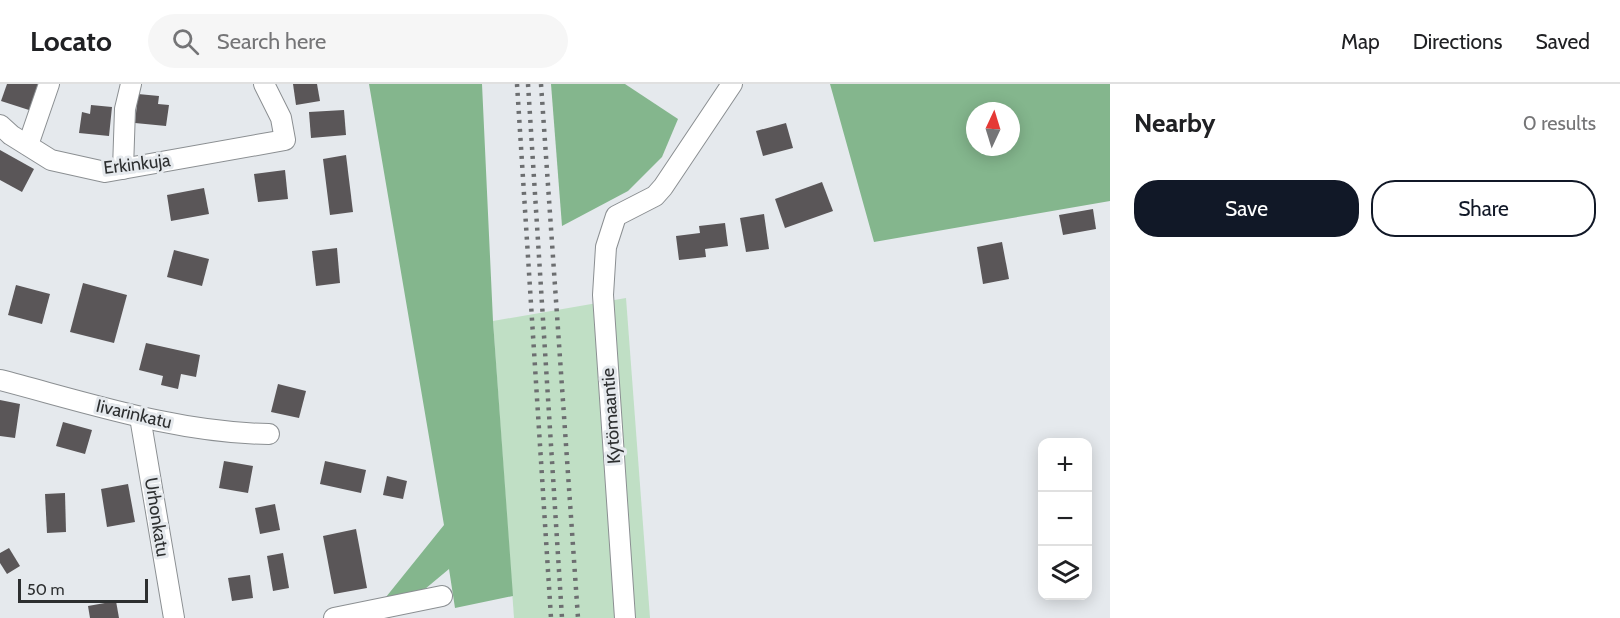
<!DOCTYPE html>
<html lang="en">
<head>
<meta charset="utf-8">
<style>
	:root { --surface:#fff; --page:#f6f6f6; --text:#202124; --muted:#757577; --line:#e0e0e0; --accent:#111827 }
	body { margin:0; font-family:Cabin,sans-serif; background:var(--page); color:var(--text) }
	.controls { position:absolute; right:18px; bottom:18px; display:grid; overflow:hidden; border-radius:12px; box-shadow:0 3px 15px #0003 }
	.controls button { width:54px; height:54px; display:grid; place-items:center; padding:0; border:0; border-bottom:2px solid var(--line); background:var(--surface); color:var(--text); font:30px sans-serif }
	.compass { position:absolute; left:966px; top:18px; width:54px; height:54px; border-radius:50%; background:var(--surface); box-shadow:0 3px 15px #0003; rotate:4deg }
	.scale { position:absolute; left:18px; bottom:15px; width:130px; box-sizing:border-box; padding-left:6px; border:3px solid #2d2f30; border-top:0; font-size:16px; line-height:21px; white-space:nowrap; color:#2d2f30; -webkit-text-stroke:4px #e5e9ed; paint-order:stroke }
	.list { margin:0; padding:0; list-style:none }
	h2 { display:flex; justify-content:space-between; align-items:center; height:78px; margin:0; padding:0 24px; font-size:26px }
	h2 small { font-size:20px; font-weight:400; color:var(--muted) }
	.actions { display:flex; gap:12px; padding:18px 24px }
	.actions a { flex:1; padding:14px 0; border:2px solid var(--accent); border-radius:24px; text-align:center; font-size:21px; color:var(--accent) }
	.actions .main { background:var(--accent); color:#fff }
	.icon { flex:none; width:33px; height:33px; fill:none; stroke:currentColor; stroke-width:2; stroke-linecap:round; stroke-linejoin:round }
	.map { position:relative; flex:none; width:1110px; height:534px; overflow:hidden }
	header { display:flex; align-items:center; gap:36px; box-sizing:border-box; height:84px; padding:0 30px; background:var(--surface); border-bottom:2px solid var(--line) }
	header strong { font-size:28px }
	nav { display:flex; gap:33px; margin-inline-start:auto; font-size:21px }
	.search { width:420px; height:54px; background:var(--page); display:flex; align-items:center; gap:15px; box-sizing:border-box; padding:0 21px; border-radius:33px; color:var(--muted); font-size:22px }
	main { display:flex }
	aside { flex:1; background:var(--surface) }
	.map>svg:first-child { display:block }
	.green { fill:#c0dfc5 }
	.forest { fill:#84b68d; fill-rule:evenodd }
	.building { fill:#5a5658 }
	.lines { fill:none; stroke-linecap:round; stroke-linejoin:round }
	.minor-casing { stroke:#8b8f92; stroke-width:22 }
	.minor { stroke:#fff; stroke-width:20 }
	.rail { stroke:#6c6e70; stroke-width:4.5; stroke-dasharray:3 6; stroke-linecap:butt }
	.labels { text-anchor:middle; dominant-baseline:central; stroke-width:6; stroke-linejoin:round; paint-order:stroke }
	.street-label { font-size:18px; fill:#2d2f30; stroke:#e5e9ed }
</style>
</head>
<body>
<header>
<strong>Locato</strong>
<div class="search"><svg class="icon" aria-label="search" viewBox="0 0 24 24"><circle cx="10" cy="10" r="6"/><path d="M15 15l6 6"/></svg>Search here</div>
<nav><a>Map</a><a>Directions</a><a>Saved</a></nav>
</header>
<main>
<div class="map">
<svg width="1110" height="534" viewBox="0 0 1110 534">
	<rect width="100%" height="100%" fill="#e5e9ed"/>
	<polygon class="green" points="626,214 650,534 514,534 493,237"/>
	<g class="forest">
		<polygon points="369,0 482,0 493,237 513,512 455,524 449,485 425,505 386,513 444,441"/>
		<polygon points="551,0 625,0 678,35 662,73 628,107 562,142"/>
		<path d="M830,0H1110V117L874,158ZM975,27H1011V63H975Z"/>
	</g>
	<g class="building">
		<polygon points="7,0 38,0 29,26 1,17"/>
		<polygon points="293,0 317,0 320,17 296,21"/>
		<polygon points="138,10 159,12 158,20 169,21 166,42 135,39"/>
		<polygon points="91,21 112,23 109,52 79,49 82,28 90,30"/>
		<polygon points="344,26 346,51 311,54 309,28"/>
		<polygon points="786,39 793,64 763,72 756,47"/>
		<polygon points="0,66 34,85 22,108 0,96"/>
		<polygon points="346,71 353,128 330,131 323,75"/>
		<polygon points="285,86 288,115 258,118 254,90"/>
		<polygon points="822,98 833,127 785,144 775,115"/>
		<polygon points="204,104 209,130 171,137 167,111"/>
		<polygon points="1093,125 1096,145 1063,151 1059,131"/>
		<polygon points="764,130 769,165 746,168 740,134"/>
		<polygon points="725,139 728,162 705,165 706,173 679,176 676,152 700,149 699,142"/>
		<polygon points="1002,158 1009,195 983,200 977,163"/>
		<polygon points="337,164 340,199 316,202 312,167"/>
		<polygon points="174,166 209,175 202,202 167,193"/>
		<polygon points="83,199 127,211 114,259 70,248"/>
		<polygon points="16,201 50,210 42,240 8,231"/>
		<polygon points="146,259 200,271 196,293 181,290 178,305 161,301 163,292 139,286"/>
		<polygon points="278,300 306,307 299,334 271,328"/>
		<polygon points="0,316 20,320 15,354 0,352"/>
		<polygon points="63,338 92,346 85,370 56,362"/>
		<polygon points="224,377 253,382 248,409 219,404"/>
		<polygon points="325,377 366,386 361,409 320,400"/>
		<polygon points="387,392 407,397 403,415 383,411"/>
		<polygon points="128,400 135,438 107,443 101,405"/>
		<polygon points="65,409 66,448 47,449 45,410"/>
		<polygon points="275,420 280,446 260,450 255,424"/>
		<polygon points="356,445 367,504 334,510 323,452"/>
		<polygon points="9,464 20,482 7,490 0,479 0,469"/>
		<polygon points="283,469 289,504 273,507 267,472"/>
		<polygon points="250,491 253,514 232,517 228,494"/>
		<polygon points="116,517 119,534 90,534 88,522"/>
	</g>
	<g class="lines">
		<g class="minor-casing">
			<g id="minor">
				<polyline points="0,41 11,51 51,76 105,88 285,56 281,34 264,0"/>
				<polyline points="28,61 49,0"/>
				<polyline points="123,85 125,25 131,0"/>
				<path d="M0,296C88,319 178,349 269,350"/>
				<polyline points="140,333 174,534"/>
				<polyline points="334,534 442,512"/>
				<polyline points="625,534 603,211 606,163 616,132 655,112 663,103 732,0"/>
			</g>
		</g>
		<use href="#minor" class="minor"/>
		<g class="rail">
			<polyline points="517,0 551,534"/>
			<polyline points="528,0 562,534"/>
			<polyline points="541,0 578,534"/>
		</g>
	</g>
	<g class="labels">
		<g class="street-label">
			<text transform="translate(137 80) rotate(-7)">Erkinkuja</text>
			<text transform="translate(134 330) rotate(13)">Iivarinkatu</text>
			<text transform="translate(611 332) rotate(-94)">Kytömaantie</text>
			<text transform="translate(157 433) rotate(81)">Urhonkatu</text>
		</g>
	</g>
</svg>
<div class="controls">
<button>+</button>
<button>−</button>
<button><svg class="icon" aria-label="layers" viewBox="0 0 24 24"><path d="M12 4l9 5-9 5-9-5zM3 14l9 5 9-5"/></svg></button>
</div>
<svg class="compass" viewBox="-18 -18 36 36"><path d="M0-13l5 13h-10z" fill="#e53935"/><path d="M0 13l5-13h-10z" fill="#757577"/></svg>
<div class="scale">50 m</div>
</div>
<aside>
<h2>Nearby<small>0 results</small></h2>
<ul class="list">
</ul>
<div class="actions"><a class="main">Save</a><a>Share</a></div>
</aside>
</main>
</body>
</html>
